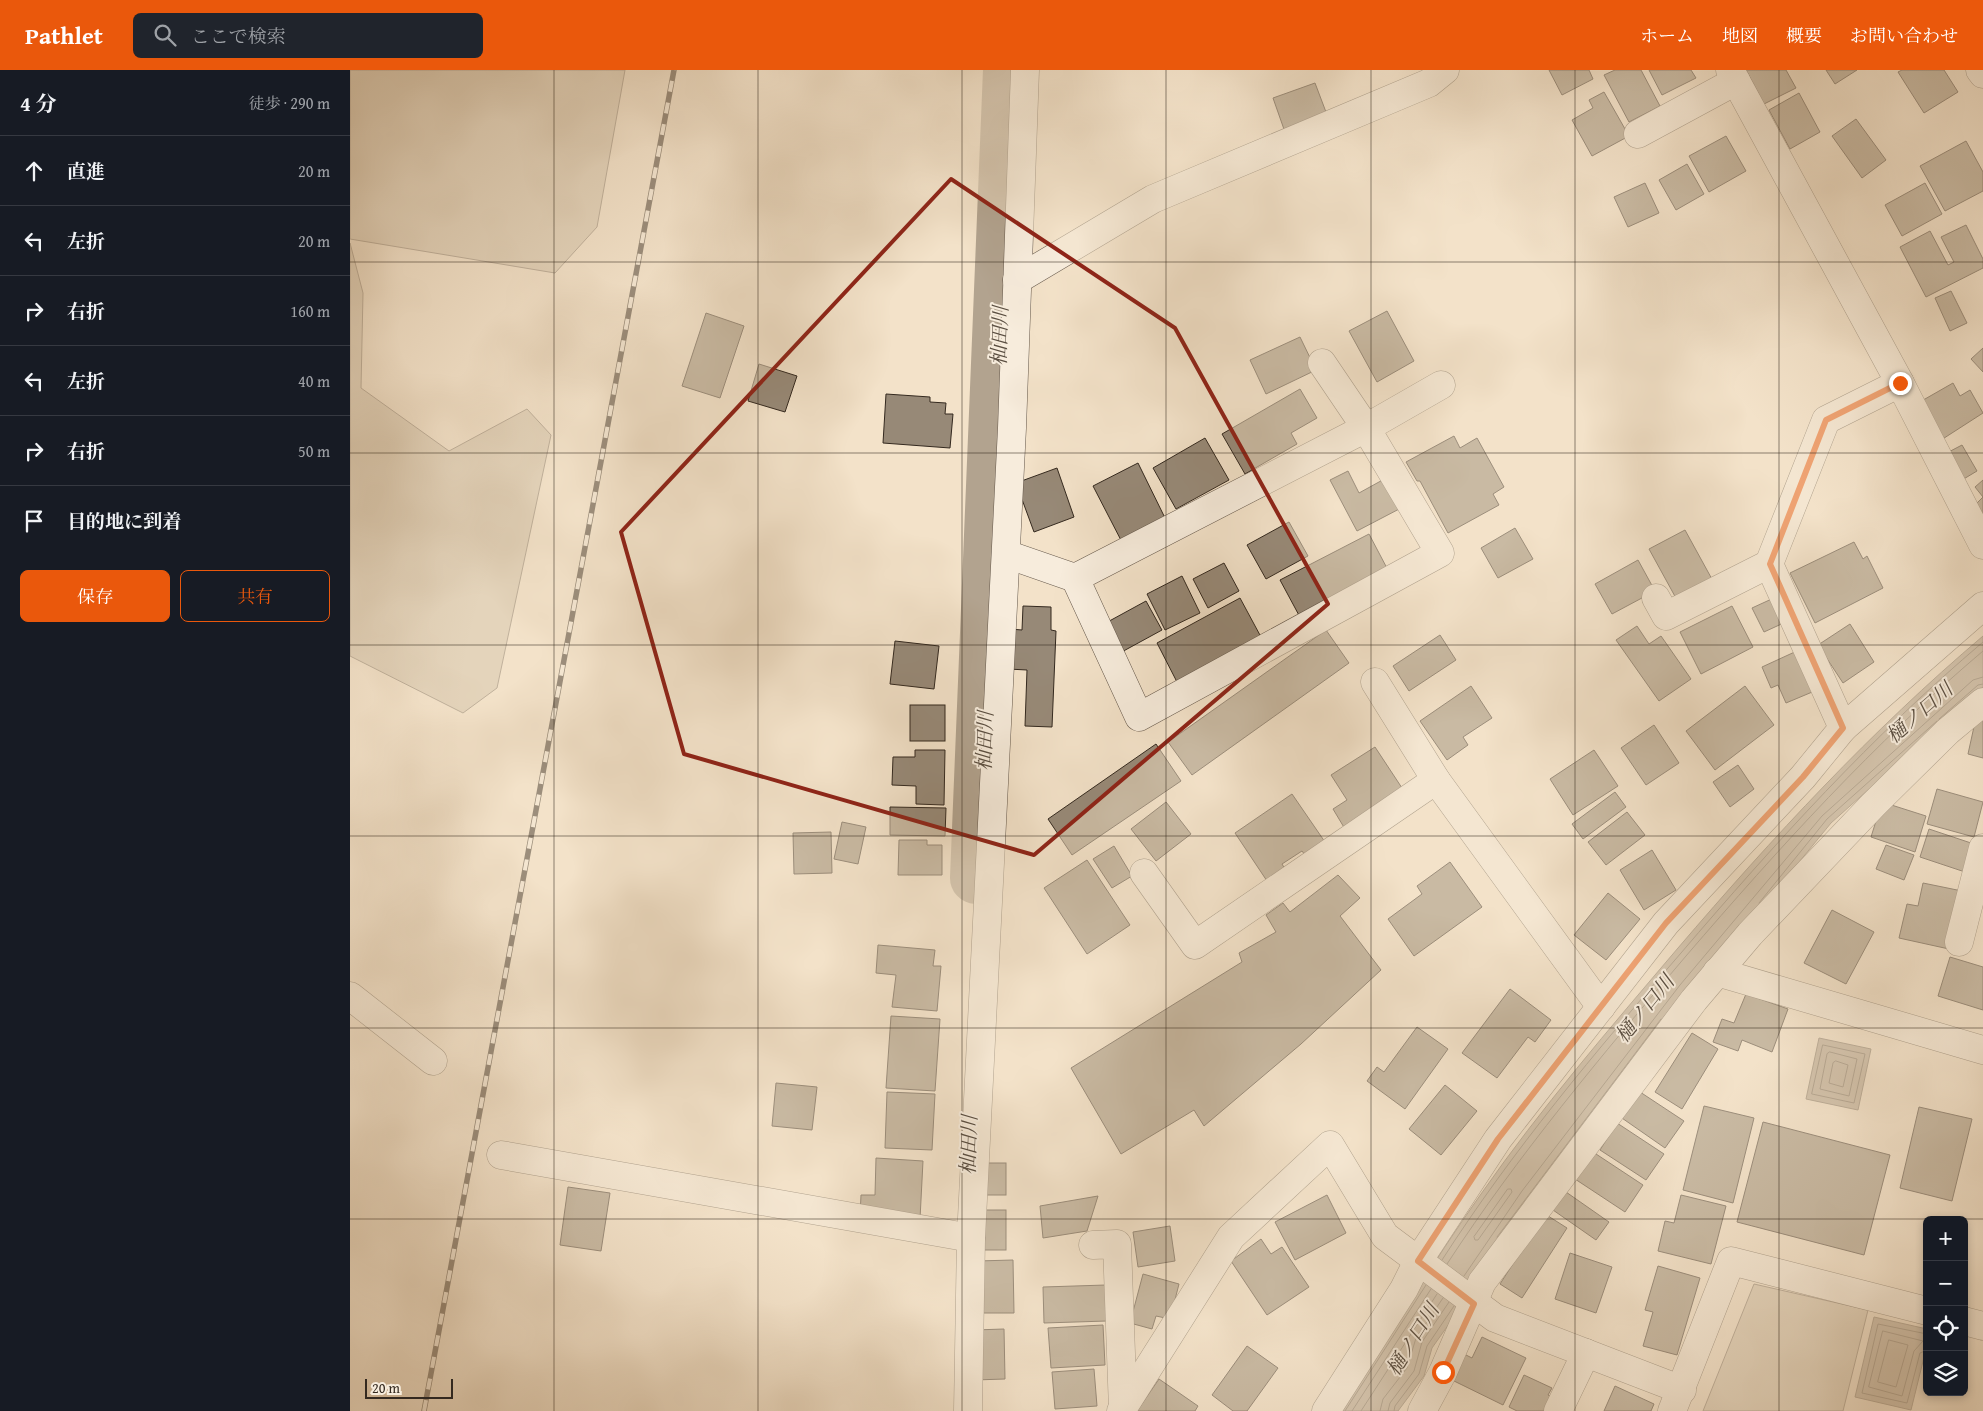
<!DOCTYPE html>
<html lang="ja">
<head>
<meta charset="utf-8">
<style>
	:root { --surface:#171b24; --page:#20242c; --text:#f1f3f6; --muted:#9ea1a6; --line:#363941; --accent:#ea580c }
	body { margin:0; font-family:"Gentium Book Plus","Noto Serif JP",serif; background:var(--page); color:var(--text) }
	.controls { position:absolute; right:15px; bottom:15px; display:grid; overflow:hidden; border-radius:8px; box-shadow:0 2px 8px #0003 }
	.controls button { width:45px; height:45px; display:grid; place-items:center; padding:0; border:0; border-bottom:1px solid var(--line); background:var(--surface); color:var(--text); font:25px sans-serif }
	.scale { position:absolute; left:15px; bottom:12px; width:88px; box-sizing:border-box; padding-left:5px; border:2px solid #34291f; border-top:0; font-size:14px; line-height:18px; white-space:nowrap; color:#34291f; -webkit-text-stroke:4px #f7ecdc; paint-order:stroke }
	.stop { position:absolute; width:15px; height:15px; margin:-11px; border:4px solid #ea580c; border-radius:50%; background:#fff }
	.stop.end { background:#ea580c; border-color:#fff; box-shadow:0 1px 5px #0008 }
	.list { margin:0; padding:0; list-style:none }
	h2 { display:flex; justify-content:space-between; align-items:center; height:65px; margin:0; padding:0 20px; font-size:21px }
	h2 small { font-size:16px; font-weight:400; color:var(--muted) }
	.list li { display:grid; grid-template-columns:32px 1fr auto; gap:15px; align-items:center; box-sizing:border-box; height:70px; padding:0 20px; border-top:1px solid var(--line) }
	.list b { display:block; font-size:19px; white-space:nowrap }
	.list em { font-size:16px; font-style:normal; color:var(--muted) }
	.actions { display:flex; gap:10px; padding:15px 20px }
	.actions a { flex:1; padding:11px 0; border:1px solid var(--accent); border-radius:8px; text-align:center; font-size:18px; color:var(--accent) }
	.actions .main { background:var(--accent); color:#fff }
	.icon { flex:none; width:28px; height:28px; fill:none; stroke:currentColor; stroke-width:2; stroke-linecap:round; stroke-linejoin:round }
	.map { position:relative; flex:none; width:1633px; height:1341px; overflow:hidden }
	header { display:flex; align-items:center; gap:30px; box-sizing:border-box; height:70px; padding:0 25px; background:var(--accent); color:#fff }
	header strong { font-size:24px }
	nav { display:flex; gap:28px; margin-inline-start:auto; font-size:18px }
	.search { width:350px; height:45px; background:var(--page); display:flex; align-items:center; gap:12px; box-sizing:border-box; padding:0 18px; border-radius:8px; color:var(--muted); font-size:19px }
	main { display:flex }
	aside { flex:1; background:var(--surface) }
	.map>svg:first-child { display:block }
	.green { fill:#d3c3ac; stroke:#847666 }
	.water { fill:#b2a38f; stroke:#807262 }
	.lines { fill:none; stroke-linecap:round; stroke-linejoin:round }
	.shore { stroke:#736657; stroke-width:1 }
	.river { stroke:#b2a38f; stroke-width:52 }
	.building { fill:#978977; stroke:#34291f }
	.minor-casing { stroke:#64574a; stroke-width:29 }
	.minor { stroke:#f7ecdc; stroke-width:28 }
	.rail-casing { stroke:#34291f; stroke-width:5.5 }
	.rail { stroke:#f7ecdc; stroke-width:4; stroke-dasharray:11; stroke-linecap:butt }
	.route { stroke:#ea580c; stroke-width:6 }
	.marked { fill:none; stroke:#8f2418; stroke-width:4; stroke-linejoin:round }
	.grid { fill:none; stroke:#34291f; stroke-width:1; stroke-opacity:0.55 }
	.labels { text-anchor:middle; dominant-baseline:central; stroke-width:4; stroke-linejoin:round; paint-order:stroke }
	.water-label { font-size:20px; font-style:italic; fill:#5a4e41; stroke:#f7ecdc }
</style>
</head>
<body>
<header>
<strong>Pathlet</strong>
<div class="search"><svg class="icon" aria-label="search" viewBox="0 0 24 24"><circle cx="10" cy="10" r="6"/><path d="M15 15l6 6"/></svg>ここで検索</div>
<nav><a>ホーム</a><a>地図</a><a>概要</a><a>お問い合わせ</a></nav>
</header>
<main>
<aside>
<h2>4 分<small>徒歩 · 290 m</small></h2>
<ul class="list">
<li><svg class="icon" aria-label="ahead" viewBox="0 0 24 24"><path d="M12 20V5M6 11l6-6 6 6"/></svg><div><b>直進</b></div><em>20 m</em></li>
<li><svg class="icon" aria-label="left" viewBox="0 0 24 24"><path d="M17 20v-9H6M10 6l-5 5 5 5"/></svg><div><b>左折</b></div><em>20 m</em></li>
<li><svg class="icon" aria-label="right" viewBox="0 0 24 24"><path d="M7 20v-9h11M14 6l5 5-5 5"/></svg><div><b>右折</b></div><em>160 m</em></li>
<li><svg class="icon" aria-label="left" viewBox="0 0 24 24"><path d="M17 20v-9H6M10 6l-5 5 5 5"/></svg><div><b>左折</b></div><em>40 m</em></li>
<li><svg class="icon" aria-label="right" viewBox="0 0 24 24"><path d="M7 20v-9h11M14 6l5 5-5 5"/></svg><div><b>右折</b></div><em>50 m</em></li>
<li><svg class="icon" aria-label="arrive" viewBox="0 0 24 24"><path d="M6 21V4h12l-3 4 3 4H6"/></svg><div><b>目的地に到着</b></div></li>
</ul>
<div class="actions"><a class="main">保存</a><a>共有</a></div>
</aside>
<div class="map">
<svg width="1633" height="1341" viewBox="0 0 1633 1341">
	<rect width="100%" height="100%" fill="#f3e2c9"/>
	<filter id="stains"><feTurbulence type="fractalNoise" baseFrequency=".004" numOctaves="4"/><feColorMatrix values="0 0 0 0 .2 0 0 0 0 .09 0 0 0 0 .02 0 0 0 .5 -.17"/></filter>
	<radialGradient id="worn" r=".72"><stop offset=".6" stop-color="#630" stop-opacity="0"/><stop offset="1" stop-color="#630" stop-opacity=".3"/></radialGradient>
	<g class="green">
		<polygon points="0,0 275,0 247,157 205,203 0,169"/>
		<polygon points="0,173 13,223 11,318 99,381 177,339 201,365 147,618 113,643 0,586"/>
		<polygon points="1404,1214 1518,1240 1493,1341 1353,1341"/>
	</g>
	<g class="water">
		<path d="M1633,566V617L1481,753L1418,830L1106,1244L1082,1278L1074,1306L1048,1341H989C1036,1269 1081,1195 1131,1124C1191,1038 1260,958 1328,878C1423,767 1521,661 1633,566Z"/>
		<polygon points="1469,968 1521,979 1508,1040 1456,1029"/>
		<polygon points="1524,1247 1577,1259 1577,1275 1561,1340 1505,1327"/>
	</g>
	<g class="lines">
		<g class="shore">
			<polyline points="1589,649 1628,615 1633,614"/>
			<polyline points="1409,833 1477,749 1587,651"/>
			<polygon points="1473,975 1515,984 1504,1033 1462,1024"/>
			<polygon points="1480,982 1507,989 1499,1026 1470,1019 1477,984"/>
			<polygon points="1486,991 1498,995 1493,1017 1479,1013 1483,993"/>
			<polygon points="1158,1119 1161,1119 1162,1122 1128,1170 1125,1170 1124,1167"/>
			<polyline points="1147,1167 1311,949"/>
			<path d="M1092,1190C1162,1081 1246,981 1331,883C1425,773 1522,666 1633,572"/>
			<path d="M1097,1194C1168,1085 1252,985 1336,886C1429,778 1524,673 1633,581"/>
			<polyline points="1114,1206 1172,1121 1330,915 1472,746 1623,610 1633,607"/>
			<polygon points="1533,1261 1573,1271 1564,1281 1552,1326 1519,1317"/>
			<polyline points="1577,1264 1528,1254 1512,1323 1557,1333 1570,1283 1577,1280"/>
			<polygon points="1539,1270 1558,1275 1546,1317 1528,1312"/>
			<polyline points="995,1341 1076,1215"/>
			<polyline points="1002,1341 1081,1219"/>
			<polyline points="1011,1341 1087,1224"/>
			<polyline points="1030,1341 1033,1329 1057,1298 1066,1268 1093,1228"/>
			<polyline points="1038,1341 1040,1333 1064,1301 1072,1272 1099,1232"/>
			<polyline points="1044,1341 1045,1336 1069,1304 1077,1276 1104,1236"/>
		</g>
		<polyline class="river" points="626,808 659,0"/>
	</g>
	<g class="building">
		<polygon points="1199,0 1239,0 1243,9 1212,25"/>
		<polygon points="1265,0 1291,0 1310,36 1279,52 1254,5"/>
		<polygon points="1299,0 1341,0 1346,8 1312,25"/>
		<polygon points="1396,0 1436,0 1446,18 1414,34"/>
		<polygon points="1476,0 1507,0 1485,14"/>
		<polygon points="1552,0 1594,0 1608,22 1574,43 1548,2"/>
		<polygon points="965,13 979,50 936,65 923,28"/>
		<polygon points="1254,22 1279,66 1242,86 1222,50 1243,38 1239,30"/>
		<polygon points="1449,23 1470,62 1440,79 1419,40"/>
		<polygon points="1506,49 1536,90 1512,108 1482,66"/>
		<polygon points="1376,66 1396,101 1359,122 1339,86"/>
		<polygon points="1616,71 1633,102 1633,121 1595,141 1570,96"/>
		<polygon points="1337,94 1354,124 1326,140 1309,110"/>
		<polygon points="1295,113 1309,143 1278,157 1264,127"/>
		<polygon points="1575,113 1592,144 1552,166 1535,135"/>
		<polygon points="1616,155 1633,189 1633,198 1576,227 1550,177 1580,161 1598,195 1604,192 1591,167"/>
		<polygon points="1601,221 1617,253 1600,261 1585,228"/>
		<polygon points="1037,241 1064,291 1027,312 999,261"/>
		<polygon points="356,243 394,256 370,328 332,316"/>
		<polygon points="950,267 966,300 916,324 900,290"/>
		<polygon points="1633,278 1633,302 1621,289"/>
		<polygon points="409,294 447,306 435,342 398,331"/>
		<polygon points="1603,313 1610,326 1620,320 1633,343 1588,372 1568,333"/>
		<polygon points="950,319 967,348 941,363 947,374 895,404 872,364"/>
		<polygon points="536,324 580,327 580,332 596,333 595,344 603,344 600,378 533,373"/>
		<polygon points="1104,366 1110,378 1127,368 1154,417 1143,424 1149,435 1098,463 1070,411 1067,411 1056,392"/>
		<polygon points="855,368 879,410 826,439 803,398"/>
		<polygon points="1612,375 1627,401 1607,413 1591,386"/>
		<polygon points="788,393 818,454 774,476 743,416"/>
		<polygon points="707,398 724,447 684,462 666,413"/>
		<polygon points="998,401 1009,423 1038,407 1053,437 1007,461 980,410"/>
		<polygon points="1633,410 1633,427 1625,417"/>
		<polygon points="1633,427 1633,449 1623,437"/>
		<polygon points="939,452 958,486 916,509 897,475"/>
		<polygon points="1165,458 1183,489 1148,508 1131,478"/>
		<polygon points="1335,460 1363,511 1327,530 1299,479"/>
		<polygon points="1019,464 1039,502 951,549 930,510"/>
		<polygon points="1504,472 1513,489 1517,486 1533,518 1465,553 1440,503"/>
		<polygon points="1288,490 1305,521 1262,544 1245,514"/>
		<polygon points="874,493 889,521 858,538 843,509"/>
		<polygon points="832,506 850,543 815,560 797,524"/>
		<polygon points="1426,527 1438,551 1414,562 1402,538"/>
		<polygon points="890,528 911,567 827,612 807,573"/>
		<polygon points="796,531 812,560 768,584 752,555"/>
		<polygon points="673,536 701,537 701,560 706,561 702,657 675,656 677,600 658,599 660,559 672,560"/>
		<polygon points="1382,536 1403,577 1351,604 1330,562"/>
		<polygon points="1500,554 1524,592 1493,613 1468,575"/>
		<polygon points="1287,556 1299,574 1311,566 1341,609 1309,631 1266,570"/>
		<polygon points="976,560 999,593 842,705 818,672"/>
		<polygon points="1090,565 1106,590 1059,621 1043,596"/>
		<polygon points="545,571 589,576 584,619 540,614"/>
		<polygon points="1449,580 1467,620 1436,633 1428,615 1421,618 1412,597"/>
		<polygon points="1121,616 1142,648 1113,667 1118,675 1097,690 1070,651"/>
		<polygon points="1395,616 1424,655 1365,700 1336,661"/>
		<rect x="560" y="635" width="35" height="36"/>
		<polygon points="1627,643 1633,644 1633,688 1618,684"/>
		<polygon points="1304,655 1329,693 1296,715 1271,678"/>
		<polygon points="806,674 831,711 722,785 698,749"/>
		<polygon points="1025,677 1054,721 995,759 983,739 997,730 981,705"/>
		<polygon points="565,680 595,680 594,735 566,734 566,716 542,715 543,687 565,687"/>
		<polygon points="1244,680 1268,716 1223,745 1200,709"/>
		<polygon points="1388,695 1404,719 1380,737 1363,712"/>
		<polygon points="1587,719 1633,732 1624,767 1577,754"/>
		<polygon points="1265,722 1276,737 1233,769 1222,754"/>
		<polygon points="942,724 975,772 955,785 952,781 932,794 935,799 917,811 885,763"/>
		<polygon points="816,732 841,764 806,791 781,759"/>
		<polygon points="1532,732 1576,746 1565,782 1521,767"/>
		<polygon points="540,737 596,738 595,766 540,765"/>
		<polygon points="1277,742 1295,765 1256,795 1238,772"/>
		<polygon points="492,752 516,757 508,794 484,789"/>
		<polygon points="1579,759 1624,774 1615,802 1570,787"/>
		<polygon points="481,762 482,803 444,804 443,763"/>
		<polygon points="549,770 577,770 577,775 592,775 592,805 548,805"/>
		<polygon points="1536,775 1564,785 1554,810 1526,799"/>
		<polygon points="764,776 782,806 762,818 743,789"/>
		<polygon points="1302,780 1326,820 1294,840 1270,800"/>
		<polygon points="737,790 780,855 737,884 694,818"/>
		<polygon points="1100,792 1132,837 1064,886 1038,849 1072,824 1067,816"/>
		<polygon points="988,805 1010,828 990,846 1031,900 951,974 854,1056 844,1040 771,1084 721,998 892,892 889,883 926,862 916,845 933,833 940,842"/>
		<polygon points="1573,813 1612,821 1599,879 1549,868 1557,834 1568,836"/>
		<polygon points="1258,823 1290,849 1256,890 1224,865"/>
		<polygon points="1482,840 1524,862 1496,914 1454,893"/>
		<polygon points="528,875 585,880 583,896 591,896 587,941 542,937 546,905 526,903"/>
		<polygon points="1600,887 1633,897 1633,940 1588,926"/>
		<polygon points="1160,919 1201,950 1185,972 1178,967 1147,1008 1112,983"/>
		<polygon points="1396,924 1438,939 1422,982 1392,970 1388,981 1363,972 1372,949 1384,953"/>
		<polygon points="541,946 590,949 585,1021 536,1018"/>
		<polygon points="1067,957 1098,979 1055,1039 1017,1011 1027,997 1034,1002"/>
		<polygon points="1342,963 1368,979 1332,1039 1305,1022"/>
		<polygon points="426,1013 467,1017 462,1060 422,1056"/>
		<polygon points="1095,1015 1127,1041 1091,1085 1059,1059"/>
		<polygon points="1287,1020 1334,1051 1315,1078 1269,1046"/>
		<polygon points="537,1022 585,1024 582,1080 535,1078"/>
		<polygon points="1354,1036 1404,1048 1383,1133 1333,1120"/>
		<polygon points="1569,1037 1622,1049 1602,1131 1550,1118"/>
		<polygon points="1413,1052 1540,1085 1514,1185 1387,1152"/>
		<polygon points="1267,1053 1314,1084 1296,1110 1250,1080"/>
		<polygon points="1243,1082 1293,1115 1275,1142 1225,1109"/>
		<polygon points="526,1088 573,1091 570,1149 510,1146 511,1125 525,1125"/>
		<rect x="629" y="1093" width="27" height="32"/>
		<polygon points="218,1117 260,1123 251,1181 210,1175"/>
		<polygon points="1216,1122 1259,1152 1246,1170 1203,1140"/>
		<polygon points="977,1125 996,1163 945,1190 925,1152"/>
		<polygon points="1331,1125 1376,1136 1361,1194 1308,1181 1315,1151 1324,1153"/>
		<polygon points="748,1126 737,1161 693,1168 690,1136"/>
		<rect x="625" y="1140" width="31" height="40"/>
		<polygon points="1195,1144 1217,1158 1172,1228 1150,1214"/>
		<polygon points="820,1156 825,1191 788,1197 783,1162"/>
		<polygon points="911,1169 921,1184 932,1177 959,1217 917,1245 881,1191"/>
		<polygon points="1220,1183 1262,1197 1246,1243 1205,1229"/>
		<polygon points="663,1190 664,1243 628,1243 627,1191"/>
		<polygon points="1308,1196 1350,1208 1327,1285 1293,1276 1303,1242 1295,1240"/>
		<polygon points="793,1204 829,1214 820,1249 806,1246 802,1259 780,1253"/>
		<polygon points="756,1215 757,1251 694,1253 693,1217"/>
		<polygon points="753,1255 755,1295 701,1298 698,1258"/>
		<polygon points="654,1259 655,1309 624,1310 624,1260"/>
		<polygon points="1132,1267 1176,1288 1153,1335 1102,1310 1114,1284 1122,1288"/>
		<polygon points="897,1276 928,1298 897,1341 883,1341 862,1325"/>
		<polygon points="744,1299 747,1336 705,1339 702,1302"/>
		<polygon points="1174,1305 1202,1318 1198,1325 1204,1328 1197,1341 1167,1341 1159,1337"/>
		<polygon points="809,1309 848,1336 845,1341 787,1341"/>
		<polygon points="1265,1316 1304,1334 1301,1341 1254,1341"/>
	</g>
	<g class="lines">
		<g class="minor-casing">
			<g id="minor">
				<polyline points="1380,0 1550,313 1633,475"/>
				<polyline points="1630,0 1633,4"/>
				<polyline points="1288,64 1386,11"/>
				<polyline points="667,210 803,129 1079,13 1095,0"/>
				<polyline points="656,484 725,508 1016,358 1091,315"/>
				<polyline points="1419,494 1493,658"/>
				<polyline points="725,508 789,647 1090,483 1016,358 972,293"/>
				<polyline points="1306,528 1316,546 1419,494 1476,350 1550,313"/>
				<polyline points="1025,612 1086,710 1251,937"/>
				<polyline points="794,803 845,875 1086,710"/>
				<polyline points="1609,872 1633,778"/>
				<polyline points="1367,902 1633,980"/>
				<polyline points="0,926 83,991"/>
				<polyline points="151,1085 621,1168"/>
				<polyline points="743,1175 767,1174 773,1339"/>
				<polyline points="1614,1251 1633,1256"/>
				<polyline points="618,1341 621,1168 662,358 675,0"/>
				<polyline points="771,1341 881,1167 980,1075 1035,1166 1145,1248 1332,1320"/>
				<polyline points="976,1341 1054,1219 1068,1191 1148,1069 1316,853 1453,707 1493,658 1633,536"/>
				<polyline points="1072,1341 1093,1302 1132,1212 1344,930 1400,864 1523,735 1598,661 1633,632"/>
				<polyline points="1208,1341 1236,1283"/>
				<polyline points="1322,1341 1381,1191 1577,1241"/>
			</g>
		</g>
		<use href="#minor" class="minor"/>
		<g class="rail-casing">
			<polyline id="rail" points="74,1341 324,0"/>
		</g>
		<use href="#rail" class="rail"/>
	</g>
	<g class="lines">
		<polyline class="route" points="1093,1302 1124,1234 1068,1191 1148,1069 1316,853 1453,707 1493,658 1420,494 1476,350 1550,313"/>
	</g>
	<path d="M0 0H1633V1341H0ZM601,109L825,258L978,534L684,785L334,684L271,462Z" fill="#f3e2c9" fill-opacity=".55" fill-rule="evenodd"/>
	<path class="marked" d="M601,109L825,258L978,534L684,785L334,684L271,462Z"/>
	<path class="grid" d="M204,0V1341M408,0V1341M612,0V1341M816,0V1341M1021,0V1341M1225,0V1341M1429,0V1341M0,192H1633M0,383H1633M0,575H1633M0,766H1633M0,958H1633M0,1149H1633"/>
	<g class="labels">
		<g class="water-label">
			<text transform="translate(649 266) rotate(-88)">杣田川</text>
			<text transform="translate(1569 642) rotate(-41)">樋ノ口川</text>
			<text transform="translate(634 671) rotate(-88)">杣田川</text>
			<text transform="translate(1294 938) rotate(-51)">樋ノ口川</text>
			<text transform="translate(618 1075) rotate(-88)">杣田川</text>
			<text transform="translate(1062 1269) rotate(-58)">樋ノ口川</text>
		</g>
	</g>
	<rect width="100%" height="100%" filter="url(#stains)"/>
	<rect width="100%" height="100%" fill="url(#worn)"/>
</svg>
<div class="controls">
<button>+</button>
<button>−</button>
<button><svg class="icon" aria-label="locate" viewBox="0 0 24 24"><circle cx="12" cy="12" r="6"/><path d="M12 2v4M12 18v4M2 12h4M18 12h4"/></svg></button>
<button><svg class="icon" aria-label="layers" viewBox="0 0 24 24"><path d="M12 4l9 5-9 5-9-5zM3 14l9 5 9-5"/></svg></button>
</div>
<div class="scale">20 m</div>
<div class="stop" style="left:1093px;top:1302px"></div>
<div class="stop end" style="left:1550px;top:313px"></div>
</div>
</main>
</body>
</html>
